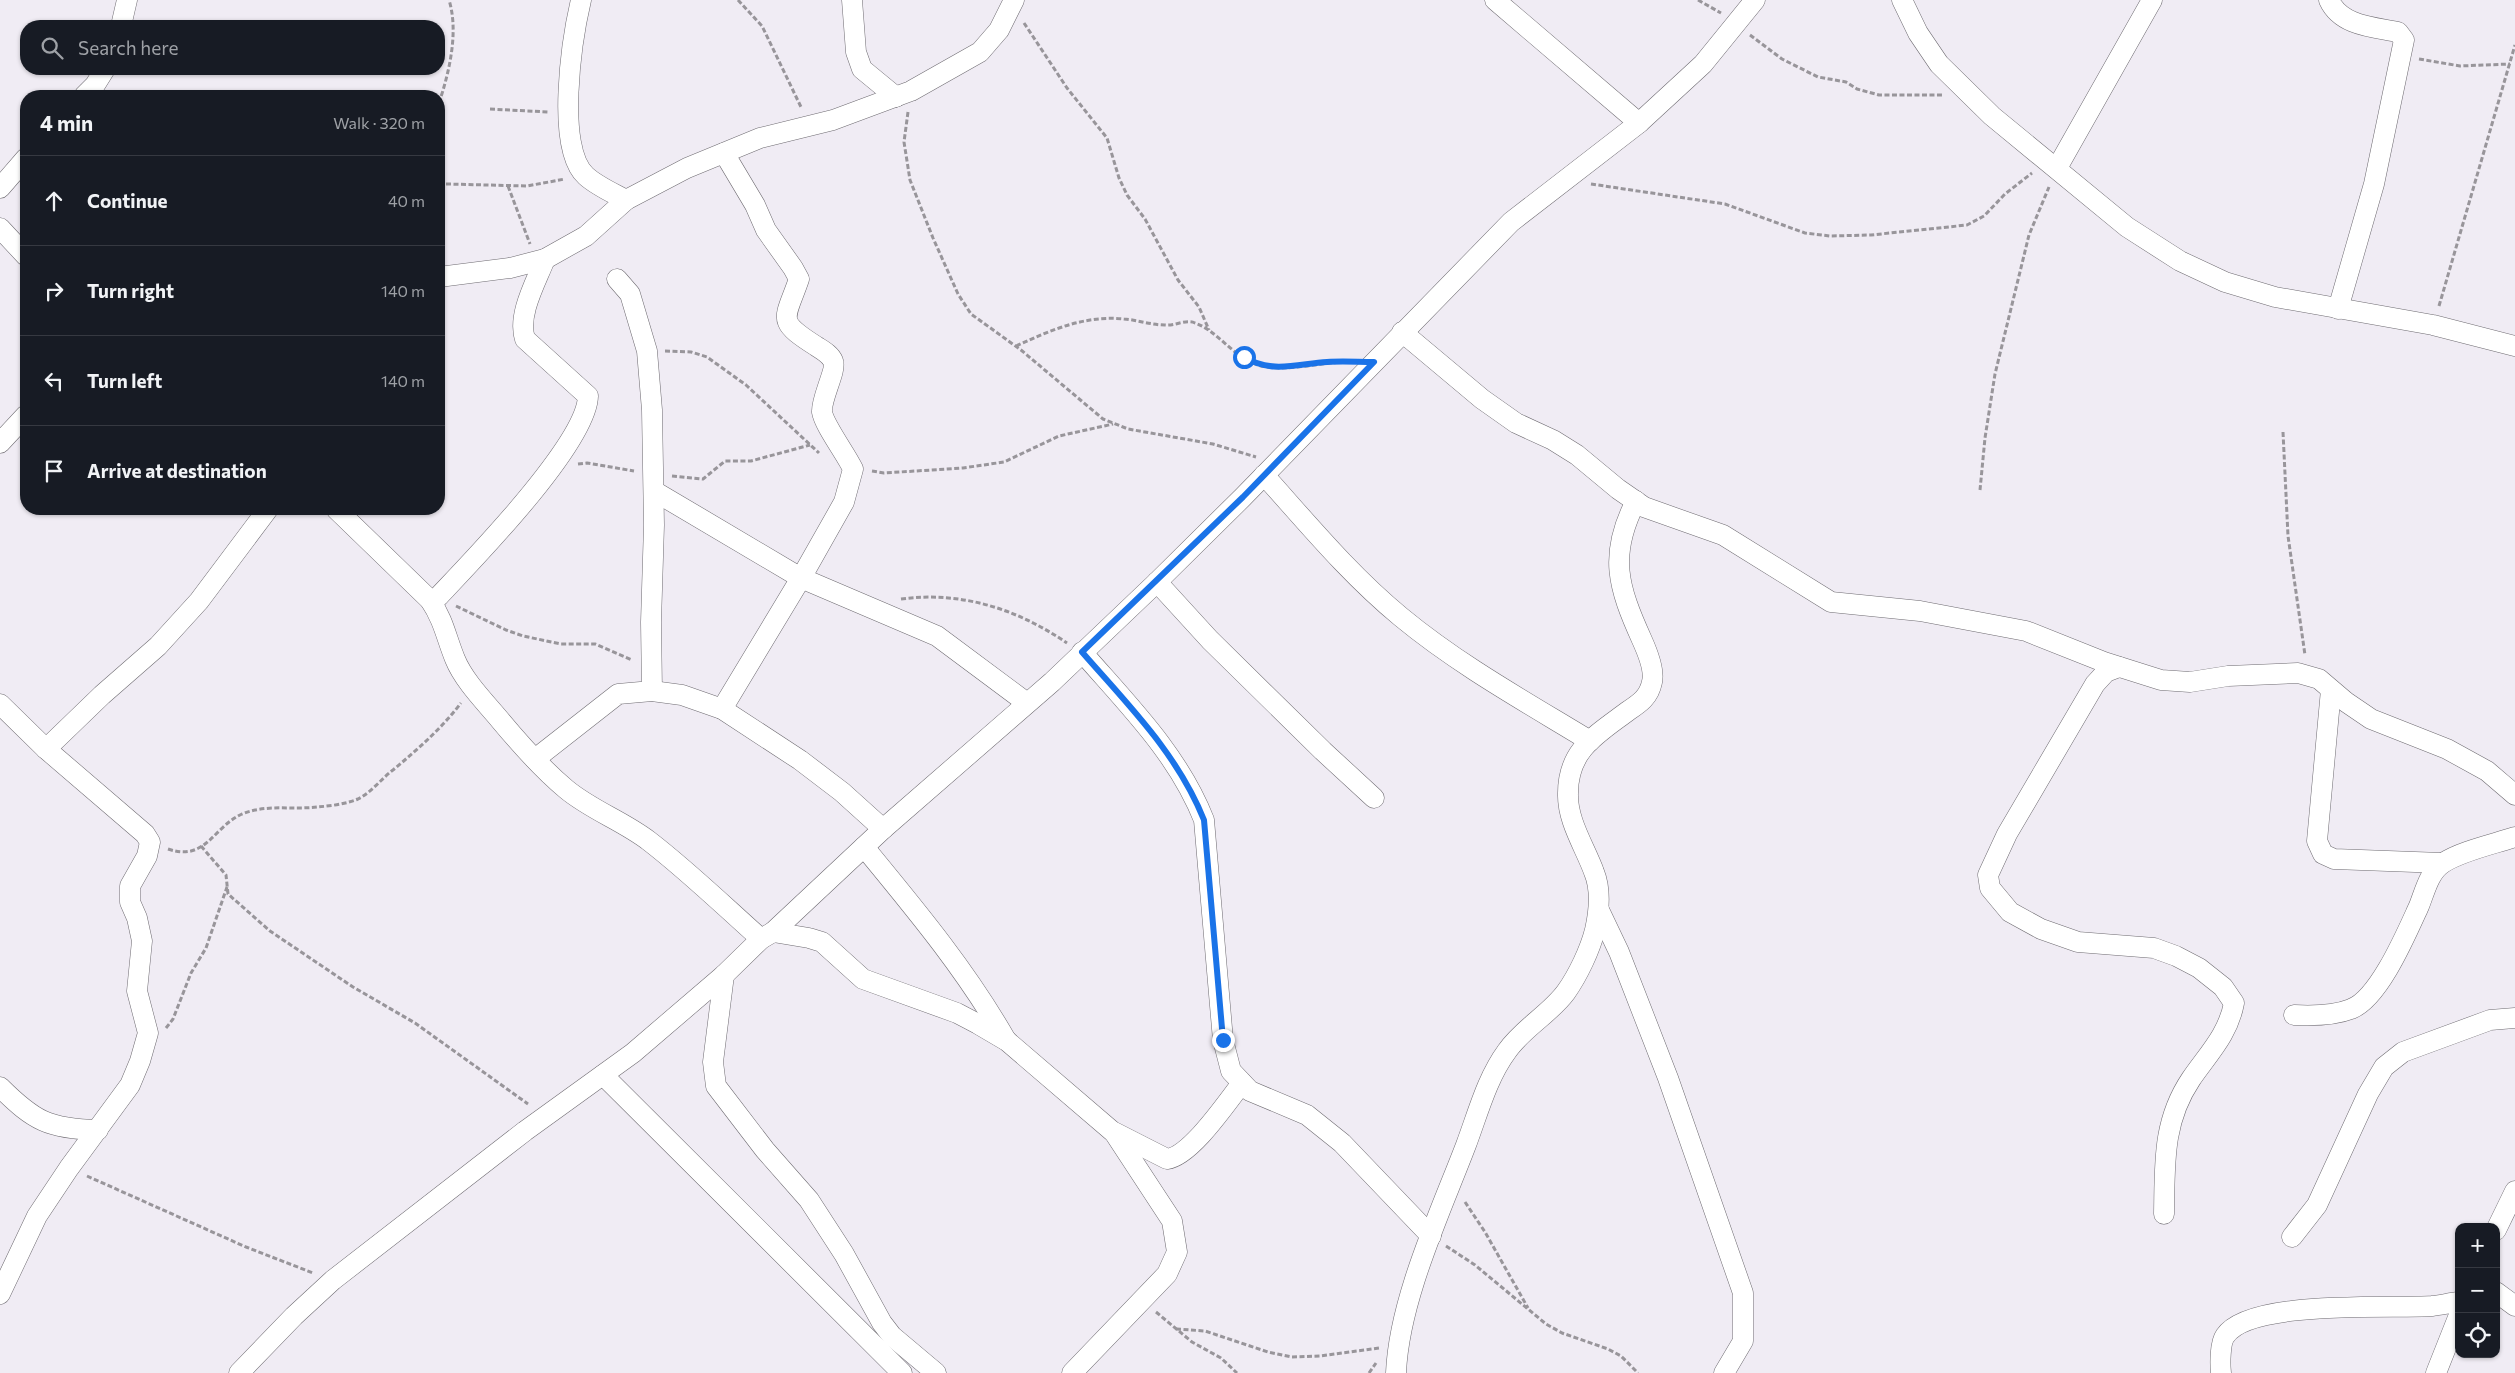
<!DOCTYPE html>
<html lang="en">
<head>
<meta charset="utf-8">
<style>
	:root { --surface:#171b24; --page:#20242c; --text:#f1f3f6; --muted:#9ea1a6; --line:#363941 }
	body { margin:0; font-family:Commissioner,sans-serif; background:var(--page); color:var(--text) }
	.controls { position:absolute; right:15px; bottom:15px; display:grid; overflow:hidden; border-radius:10px; box-shadow:0 1px 4px #0004 }
	.controls button { width:45px; height:45px; display:grid; place-items:center; padding:0; border:0; border-bottom:1px solid var(--line); background:var(--surface); color:var(--text); font:25px sans-serif }
	.stop { position:absolute; width:15px; height:15px; margin:-11px; border:4px solid #1a73e8; border-radius:50%; background:#fff }
	.stop.end { background:#1a73e8; border-color:#fff; box-shadow:0 1px 5px #0008 }
	.list { margin:0; padding:0; list-style:none }
	h2 { display:flex; justify-content:space-between; align-items:center; height:65px; margin:0; padding:0 20px; font-size:21px }
	h2 small { font-size:16px; font-weight:400; color:var(--muted) }
	.list li { display:grid; grid-template-columns:32px 1fr auto; gap:15px; align-items:center; box-sizing:border-box; height:90px; padding:0 20px; border-top:1px solid var(--line) }
	.list b { display:block; font-size:19px; white-space:nowrap }
	.list em { font-size:16px; font-style:normal; color:var(--muted) }
	.icon { flex:none; width:28px; height:28px; fill:none; stroke:currentColor; stroke-width:2; stroke-linecap:round; stroke-linejoin:round }
	.map { position:relative; flex:none; width:2515px; height:1373px; overflow:hidden }
	.search { position:absolute; background:var(--surface); box-shadow:0 1px 4px #0004; left:20px; top:20px; width:425px; height:55px; display:flex; align-items:center; gap:12px; box-sizing:border-box; padding:0 18px; border-radius:20px; color:var(--muted); font-size:19px }
	.panel { position:absolute; background:var(--surface); box-shadow:0 1px 4px #0004; left:20px; top:90px; width:425px; height:425px; border-radius:20px }
	.map>svg:first-child { display:block }
	.lines { fill:none; stroke-linecap:round; stroke-linejoin:round }
	.street-casing { stroke:#6e6b71; stroke-width:21 }
	.path { stroke:#98959a; stroke-width:3; stroke-dasharray:5 2.5; stroke-linecap:butt }
	.street { stroke:#fff; stroke-width:20 }
	.route { stroke:#1a73e8; stroke-width:6 }
</style>
</head>
<body>
<div class="map">
<svg width="2515" height="1373" viewBox="0 0 2515 1373">
	<rect width="100%" height="100%" fill="#f0ecf4"/>
	<g class="lines">
		<g class="street-casing">
			<g id="street">
				<path d="M581,0C572,38 555,148 586,176C597,186 613,193 626,200"/>
				<polyline points="852,0 856,52 862,69 896,97"/>
				<polyline points="1495,0 1639,123"/>
				<polyline points="1902,0 1918,33 1939,64 1992,116 2127,227 2180,261 2225,282 2275,297 2433,325 2515,346"/>
				<path d="M2329,0C2341,26 2373,27 2398,32L2404,40L2374,184L2338,309"/>
				<polyline points="121,26 127,0"/>
				<polyline points="84,96 95,85 105,69"/>
				<polyline points="2057,168 2152,0"/>
				<polyline points="0,188 26,158"/>
				<polyline points="0,228 26,256"/>
				<polyline points="439,277 510,268 545,259 586,236 626,200 687,168 760,138 833,120 911,91 980,52 999,30 1014,0"/>
				<polyline points="617,279 630,294 647,351 652,410 654,525 651,622 652,691"/>
				<polyline points="1402,332 1482,399 1516,423 1553,440 1577,455 1618,489 1644,507 1723,535 1831,602 1920,611 2026,631 2104,662 2161,680 2190,682 2228,676 2298,673 2319,679 2346,702 2371,719 2447,749 2487,771 2515,795"/>
				<polyline points="0,443 26,415"/>
				<path d="M1264,475C1308,524 1350,575 1401,617C1459,665 1526,702 1590,741"/>
				<polyline points="654,491 801,578 937,636 1027,703"/>
				<path d="M336,509L430,600C444,621 446,637 455,659C464,681 485,702 500,720C520,744 542,769 566,789C591,810 623,821 649,841C688,871 724,906 761,939"/>
				<polyline points="1157,582 1210,640 1323,751 1374,798"/>
				<path d="M430,600L438,597C473,560 587,443 588,396L525,339C517,315 536,282 545,259"/>
				<path d="M1082,652C1128,705 1178,754 1204,820L1223,1040L1231,1071L1250,1091L1307,1115L1342,1143L1431,1236"/>
				<path d="M2119,667L2106,672L2095,684L2007,834L1988,875L1990,888L2010,912L2041,929L2078,942L2154,948L2176,956L2199,968L2223,987L2234,1003C2228,1035 2208,1054 2191,1079C2162,1122 2165,1165 2164,1214"/>
				<polyline points="2331,690 2317,841 2323,854 2334,859 2442,863"/>
				<polyline points="0,704 46,749 145,834 150,842 147,856 130,886 130,902 137,918 142,941 137,991 148,1033 140,1061 130,1085 69,1168 37,1216 0,1294"/>
				<path d="M722,709L801,578L844,502L853,469C846,454 824,425 822,412C821,398 837,370 833,361C830,354 822,350 816,346C775,320 785,320 799,279L793,268L766,230L755,205L724,153"/>
				<polyline points="46,749 102,695 158,646 199,601 268,509"/>
				<polyline points="535,759 618,694 652,691 682,695 722,709 800,760 842,792 883,829"/>
				<path d="M864,847C915,909 966,970 1006,1040"/>
				<polyline points="1599,910 1619,952 1668,1078 1743,1293 1743,1341 1724,1373"/>
				<path d="M773,932L809,938L822,942L863,979L957,1013L978,1024L1007,1041L1112,1131L1167,1159C1191,1156 1227,1102 1242,1083"/>
				<polyline points="724,975 713,1062 716,1086 765,1150 809,1200 844,1254 882,1323 892,1336 936,1373"/>
				<path d="M2294,1015C2313,1016 2333,1016 2351,1009C2379,999 2407,932 2419,906C2425,891 2429,872 2443,863C2461,851 2494,844 2515,837"/>
				<polyline points="603,1075 902,1373"/>
				<path d="M0,1087C34,1121 49,1129 98,1130"/>
				<polyline points="2496,1230 2515,1191"/>
				<polyline points="2292,1237 2317,1205 2368,1094 2384,1067 2403,1052 2490,1020 2515,1018"/>
				<polyline points="2496,1292 2515,1306"/>
				<polyline points="239,1373 294,1316 333,1280 525,1131 633,1053 724,975 761,939 773,932 883,829 1052,682 1157,582 1243,497 1511,222 1639,123 1703,64 1755,0"/>
				<polyline points="1072,1373 1167,1274 1177,1252 1172,1221 1115,1134"/>
				<path d="M1396,1373C1399,1300 1440,1213 1466,1145C1478,1113 1487,1078 1507,1051C1523,1028 1550,1014 1566,992C1578,975 1590,950 1595,930C1599,912 1601,889 1594,872C1585,847 1567,821 1568,793C1568,750 1596,735 1628,711C1640,703 1649,697 1652,682C1655,670 1647,651 1642,640C1618,587 1608,555 1636,501"/>
				<path d="M2221,1373C2220,1364 2220,1343 2225,1336C2249,1299 2390,1309 2432,1306C2441,1305 2450,1303 2459,1302"/>
				<polyline points="2436,1373 2459,1315"/>
			</g>
		</g>
		<g class="path">
			<polyline points="738,0 762,26 801,107"/>
			<polyline points="1698,0 1721,13"/>
			<polyline points="1024,23 1067,88 1107,138 1119,178 1127,195 1145,219 1178,280 1199,307 1209,330"/>
			<polyline points="1750,35 1782,59 1818,77 1846,82 1857,89 1879,95 1943,95"/>
			<polyline points="2419,59 2460,66 2510,64"/>
			<path d="M439,103C449,73 459,32 449,0"/>
			<polyline points="490,109 549,112"/>
			<polyline points="908,112 904,142 910,180 933,238 958,294 971,314 1021,350 1103,419 1128,429 1213,444 1256,457"/>
			<polyline points="446,184 527,186 565,179"/>
			<polyline points="1591,184 1725,204 1805,233 1830,236 1871,235 1967,225 1984,216 2005,194 2032,173"/>
			<polyline points="508,186 530,244"/>
			<polyline points="2439,306 2515,45"/>
			<path d="M1016,346C1051,330 1085,315 1124,319C1138,320 1151,325 1165,325C1175,326 1186,319 1195,323C1218,331 1234,358 1258,365C1283,373 1321,362 1348,362"/>
			<polyline points="665,351 691,352 707,357 746,385 819,453"/>
			<polyline points="2283,432 2288,536 2305,655"/>
			<polyline points="578,464 587,463 634,471"/>
			<polyline points="872,471 884,473 963,468 1004,462 1059,436 1113,424"/>
			<polyline points="672,476 703,479 725,461 751,461 810,445"/>
			<polyline points="1980,490 1985,438 1995,374 2029,235 2049,187"/>
			<path d="M901,599C962,591 1017,609 1067,643"/>
			<polyline points="456,606 506,630 523,636 561,644 595,644 632,660"/>
			<polyline points="201,846 226,875 228,894 270,931 353,987 415,1023 528,1104"/>
			<path d="M168,849C206,862 213,827 242,814C266,804 292,810 317,807C330,806 346,804 358,799C372,792 381,779 393,770C418,749 441,729 461,703"/>
			<polyline points="166,1028 173,1019 191,973 206,948 227,887"/>
			<polyline points="87,1176 246,1247 313,1273"/>
			<polyline points="1465,1202 1485,1232 1528,1308"/>
			<polyline points="1446,1246 1475,1265 1546,1324 1562,1333 1608,1349 1621,1356 1638,1373"/>
			<polyline points="1156,1312 1192,1342 1221,1358 1237,1373"/>
			<polyline points="1176,1329 1205,1331 1268,1352 1292,1357 1320,1356 1379,1348"/>
			<polyline points="1369,1373 1376,1363"/>
		</g>
		<use href="#street" class="street"/>
	</g>
	<g class="lines">
		<path class="route" d="M1223,1040L1204,820C1177,753 1129,706 1082,652L1243,497L1374,362C1358,362 1342,361 1327,362C1297,364 1272,374 1244,357"/>
	</g>
</svg>
<div class="controls">
<button>+</button>
<button>−</button>
<button><svg class="icon" aria-label="locate" viewBox="0 0 24 24"><circle cx="12" cy="12" r="6"/><path d="M12 2v4M12 18v4M2 12h4M18 12h4"/></svg></button>
</div>
<div class="stop" style="left:1244px;top:357px"></div>
<div class="stop end" style="left:1223px;top:1040px"></div>
<div class="search"><svg class="icon" aria-label="search" viewBox="0 0 24 24"><circle cx="10" cy="10" r="6"/><path d="M15 15l6 6"/></svg>Search here</div>
<section class="panel">
<h2>4 min<small>Walk · 320 m</small></h2>
<ul class="list">
<li><svg class="icon" aria-label="ahead" viewBox="0 0 24 24"><path d="M12 20V5M6 11l6-6 6 6"/></svg><div><b>Continue</b></div><em>40 m</em></li>
<li><svg class="icon" aria-label="right" viewBox="0 0 24 24"><path d="M7 20v-9h11M14 6l5 5-5 5"/></svg><div><b>Turn right</b></div><em>140 m</em></li>
<li><svg class="icon" aria-label="left" viewBox="0 0 24 24"><path d="M17 20v-9H6M10 6l-5 5 5 5"/></svg><div><b>Turn left</b></div><em>140 m</em></li>
<li><svg class="icon" aria-label="arrive" viewBox="0 0 24 24"><path d="M6 21V4h12l-3 4 3 4H6"/></svg><div><b>Arrive at destination</b></div></li>
</ul>
</section>
</div>
</body>
</html>
